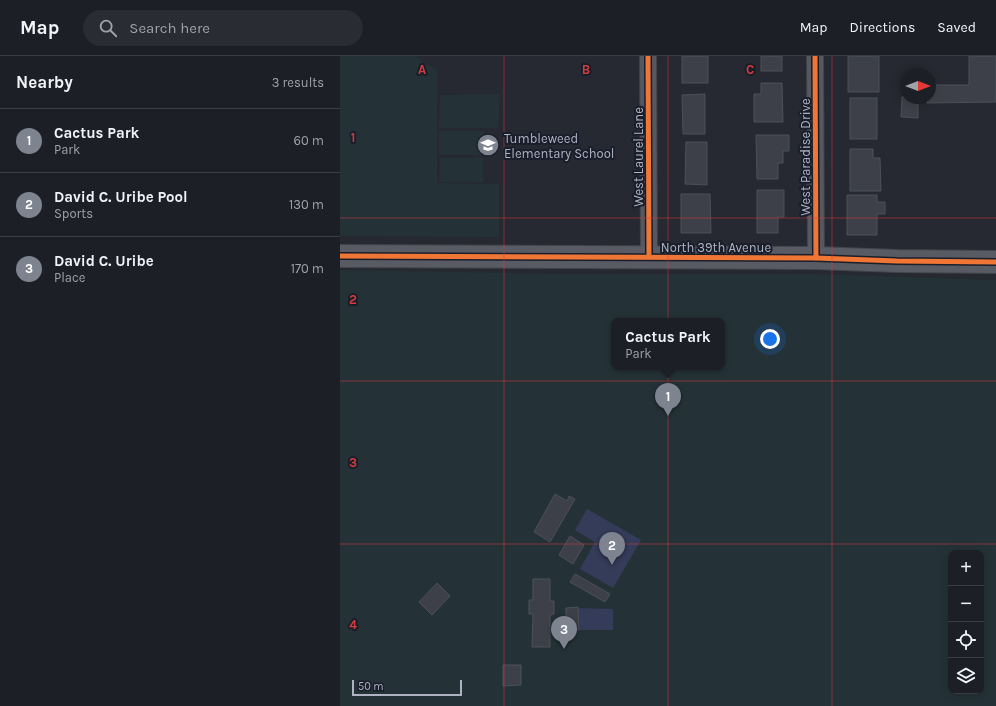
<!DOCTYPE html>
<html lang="en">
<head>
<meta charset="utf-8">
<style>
	:root { --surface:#1c1f25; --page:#292c32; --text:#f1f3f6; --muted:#a0a2a7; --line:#3a3d42; --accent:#7e8390 }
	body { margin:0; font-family:Karla,sans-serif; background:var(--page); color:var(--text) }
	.controls { position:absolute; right:12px; bottom:12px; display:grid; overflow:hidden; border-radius:8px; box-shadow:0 2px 10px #0003 }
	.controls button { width:36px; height:36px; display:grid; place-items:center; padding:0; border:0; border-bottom:1px solid var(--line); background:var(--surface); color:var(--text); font:20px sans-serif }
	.compass { position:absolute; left:560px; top:12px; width:36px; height:36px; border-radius:50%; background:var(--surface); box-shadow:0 2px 10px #0003; rotate:90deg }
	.scale { position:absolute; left:12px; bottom:10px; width:110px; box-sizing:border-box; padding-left:4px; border:2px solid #aeb3c3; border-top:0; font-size:11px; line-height:14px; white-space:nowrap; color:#aeb3c3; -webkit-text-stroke:3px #1a1e2b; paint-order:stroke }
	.you { position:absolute; left:430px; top:283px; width:14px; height:14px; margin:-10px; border:3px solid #fff; border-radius:50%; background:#1a73e8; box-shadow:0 0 0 6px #1a73e833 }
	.badge { display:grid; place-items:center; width:26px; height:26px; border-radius:50%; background:var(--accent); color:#fff; font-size:13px; font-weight:700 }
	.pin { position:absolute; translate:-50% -33px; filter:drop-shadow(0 1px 2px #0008) }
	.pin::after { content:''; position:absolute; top:21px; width:14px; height:12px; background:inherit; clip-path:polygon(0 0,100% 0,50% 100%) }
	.popup { position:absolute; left:271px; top:262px; width:114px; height:52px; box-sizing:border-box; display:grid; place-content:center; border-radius:8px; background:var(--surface); filter:drop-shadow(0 1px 3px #0005); font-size:13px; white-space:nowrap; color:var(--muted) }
	.popup b { font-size:15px; color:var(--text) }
	.popup::after { content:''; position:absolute; left:50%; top:100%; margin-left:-8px; border:8px solid transparent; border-top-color:var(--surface) }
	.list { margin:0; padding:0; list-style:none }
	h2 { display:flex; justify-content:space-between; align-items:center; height:52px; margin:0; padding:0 16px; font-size:17px }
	h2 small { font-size:13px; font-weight:400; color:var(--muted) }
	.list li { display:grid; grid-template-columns:26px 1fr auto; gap:12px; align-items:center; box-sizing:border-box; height:64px; padding:0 16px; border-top:1px solid var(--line) }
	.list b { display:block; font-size:15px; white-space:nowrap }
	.list p { margin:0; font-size:13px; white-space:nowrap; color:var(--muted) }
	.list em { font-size:13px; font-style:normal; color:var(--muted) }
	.icon { flex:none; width:22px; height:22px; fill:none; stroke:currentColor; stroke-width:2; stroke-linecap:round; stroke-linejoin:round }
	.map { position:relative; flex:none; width:656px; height:650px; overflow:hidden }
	header { display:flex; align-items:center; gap:24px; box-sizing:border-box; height:56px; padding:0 20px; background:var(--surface); border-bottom:1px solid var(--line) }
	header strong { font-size:19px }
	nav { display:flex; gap:22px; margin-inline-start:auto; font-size:14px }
	.search { width:280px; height:36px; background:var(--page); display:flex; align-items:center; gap:10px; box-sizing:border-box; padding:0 14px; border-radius:22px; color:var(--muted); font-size:15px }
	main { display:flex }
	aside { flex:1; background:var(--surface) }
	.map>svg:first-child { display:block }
	.green { fill:#243237; fill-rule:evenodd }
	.water { fill:#343c59 }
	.building { fill:#3d4048; stroke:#4d5059 }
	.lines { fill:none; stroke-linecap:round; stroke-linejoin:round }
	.street-casing { stroke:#41444a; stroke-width:18 }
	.secondary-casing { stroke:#41444a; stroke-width:24 }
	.street { stroke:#555860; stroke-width:16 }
	.secondary { stroke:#595b64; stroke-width:22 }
	.cycleway-casing { stroke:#1a1e2b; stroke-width:8 }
	.cycleway { stroke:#f07635; stroke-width:5 }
	.grid { fill:none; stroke:#d03d3f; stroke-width:1; stroke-opacity:0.55 }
	.labels { text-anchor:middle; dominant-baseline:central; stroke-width:4; stroke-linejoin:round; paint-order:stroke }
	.poi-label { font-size:13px; fill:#aeb3c3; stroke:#1a1e2b; text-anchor:start }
	.street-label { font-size:13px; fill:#aeb3c3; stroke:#1a1e2b }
	.grid-label { font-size:13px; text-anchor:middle; font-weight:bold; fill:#d03d3f; stroke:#1a1e2b; stroke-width:4; stroke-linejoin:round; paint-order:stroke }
</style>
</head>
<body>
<header>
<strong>Map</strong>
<div class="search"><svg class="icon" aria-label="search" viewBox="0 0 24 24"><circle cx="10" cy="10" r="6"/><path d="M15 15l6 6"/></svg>Search here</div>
<nav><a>Map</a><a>Directions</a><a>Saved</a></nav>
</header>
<main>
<aside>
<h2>Nearby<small>3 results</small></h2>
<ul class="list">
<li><span class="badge">1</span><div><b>Cactus Park</b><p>Park</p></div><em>60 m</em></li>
<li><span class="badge">2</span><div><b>David C. Uribe Pool</b><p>Sports</p></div><em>130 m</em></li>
<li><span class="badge">3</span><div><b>David C. Uribe</b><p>Place</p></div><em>170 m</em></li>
</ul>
</aside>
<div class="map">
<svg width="656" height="650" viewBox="0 0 656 650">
	<rect width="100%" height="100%" fill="#262931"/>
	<g class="green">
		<polygon points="0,0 76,0 85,8 97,13 97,127 159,128 159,181 0,180"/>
		<polygon points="160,38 158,72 99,72 100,39"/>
		<polygon points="99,75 144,75 143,99 99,99"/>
		<polygon points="100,102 143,102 143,126 99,126"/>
		<path d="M0,214L218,218H476L656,224V650H0ZM274,265H382V311H274ZM611,497H641V635H611Z"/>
	</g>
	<g class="water">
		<polygon points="247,453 301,484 273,532 240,513 255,486 235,474"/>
		<polygon points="232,552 273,553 273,574 232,574"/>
	</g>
	<g class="building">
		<rect x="342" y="0" width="26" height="27"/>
		<rect x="421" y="0" width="21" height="15"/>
		<rect x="508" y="0" width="31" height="36"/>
		<polygon points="629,0 656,0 656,46 587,47 587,42 590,42 590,29 629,29"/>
		<polygon points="421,27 442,27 443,66 414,66 414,38 421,38"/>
		<polygon points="365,38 365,78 343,78 342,39"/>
		<polygon points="562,41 566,41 566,42 578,42 578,62 561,61"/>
		<rect x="510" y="42" width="27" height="41"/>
		<polygon points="416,79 449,79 449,95 443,95 443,107 438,107 438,123 417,123"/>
		<polygon points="346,86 367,86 367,129 345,128"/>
		<polygon points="510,93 533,93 533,102 540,102 541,135 510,135"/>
		<polygon points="417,134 444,134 444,161 438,161 438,177 417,177"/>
		<polygon points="341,138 370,138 371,177 341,177"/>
		<polygon points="507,139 537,139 537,146 545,146 545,158 537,158 537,179 507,179"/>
		<polygon points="215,438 227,445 229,440 235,443 210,486 194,476"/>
		<polygon points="230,480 244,489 233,508 219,499"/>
		<polygon points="235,518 270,538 265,546 230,526"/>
		<polygon points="193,523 210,523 210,545 214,545 214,558 210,559 210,591 192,591 193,558 189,558 189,544 193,544"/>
		<polygon points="97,527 110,540 92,559 79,546"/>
		<polygon points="238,551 239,574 226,574 226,552"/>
		<polygon points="163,609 181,609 181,629 163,630"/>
	</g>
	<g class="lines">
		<g class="street-casing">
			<g id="street">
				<polyline points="308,0 309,201"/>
				<polyline points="475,0 476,202"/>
			</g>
		</g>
		<g class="secondary-casing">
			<polyline id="secondary" points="0,200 476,202 557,205 656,206"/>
		</g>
		<use href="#street" class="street"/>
		<use href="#secondary" class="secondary"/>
		<g class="cycleway-casing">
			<g id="cycleway">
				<polyline points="308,0 309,201"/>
				<polyline points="475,0 476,202"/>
				<polyline points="0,200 476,202 557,205 656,206"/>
			</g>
		</g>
		<use href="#cycleway" class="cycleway"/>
	</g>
	<path class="grid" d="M164,0V650M328,0V650M492,0V650M0,162H656M0,325H656M0,488H656"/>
	<defs>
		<g id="school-disc" transform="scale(1.15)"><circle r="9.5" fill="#7e8390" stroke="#1a1e2b"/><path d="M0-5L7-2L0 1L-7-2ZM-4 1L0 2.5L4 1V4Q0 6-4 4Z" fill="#fff"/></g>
	</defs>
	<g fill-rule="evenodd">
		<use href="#school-disc" x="148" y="89"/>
	</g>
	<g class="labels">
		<g class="poi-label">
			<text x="164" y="82">Tumbleweed<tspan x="164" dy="15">Elementary School</tspan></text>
		</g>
		<g class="street-label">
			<text transform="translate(298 101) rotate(-90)">West Laurel Lane</text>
			<text transform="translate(465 101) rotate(-90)">West Paradise Drive</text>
			<text x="376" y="191">North 39th Avenue</text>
		</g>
	</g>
	<g class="grid-label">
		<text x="82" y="18">A</text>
		<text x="246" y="18">B</text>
		<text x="410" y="18">C</text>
		<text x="13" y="86">1</text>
		<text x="13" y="248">2</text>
		<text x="13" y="411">3</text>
		<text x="13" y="573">4</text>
	</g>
</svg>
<div class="controls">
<button>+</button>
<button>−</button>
<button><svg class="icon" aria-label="locate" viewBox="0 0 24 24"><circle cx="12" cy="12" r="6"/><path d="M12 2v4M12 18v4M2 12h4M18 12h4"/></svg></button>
<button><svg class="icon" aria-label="layers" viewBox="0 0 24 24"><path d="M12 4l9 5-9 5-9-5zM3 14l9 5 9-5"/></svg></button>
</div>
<svg class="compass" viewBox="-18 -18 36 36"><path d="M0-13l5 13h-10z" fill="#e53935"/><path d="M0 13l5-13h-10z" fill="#a0a2a7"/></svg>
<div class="scale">50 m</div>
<div class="you"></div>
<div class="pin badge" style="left:328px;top:360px">1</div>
<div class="popup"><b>Cactus Park</b>Park</div>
<div class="pin badge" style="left:272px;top:509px">2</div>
<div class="pin badge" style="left:224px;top:593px">3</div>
</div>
</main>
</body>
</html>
